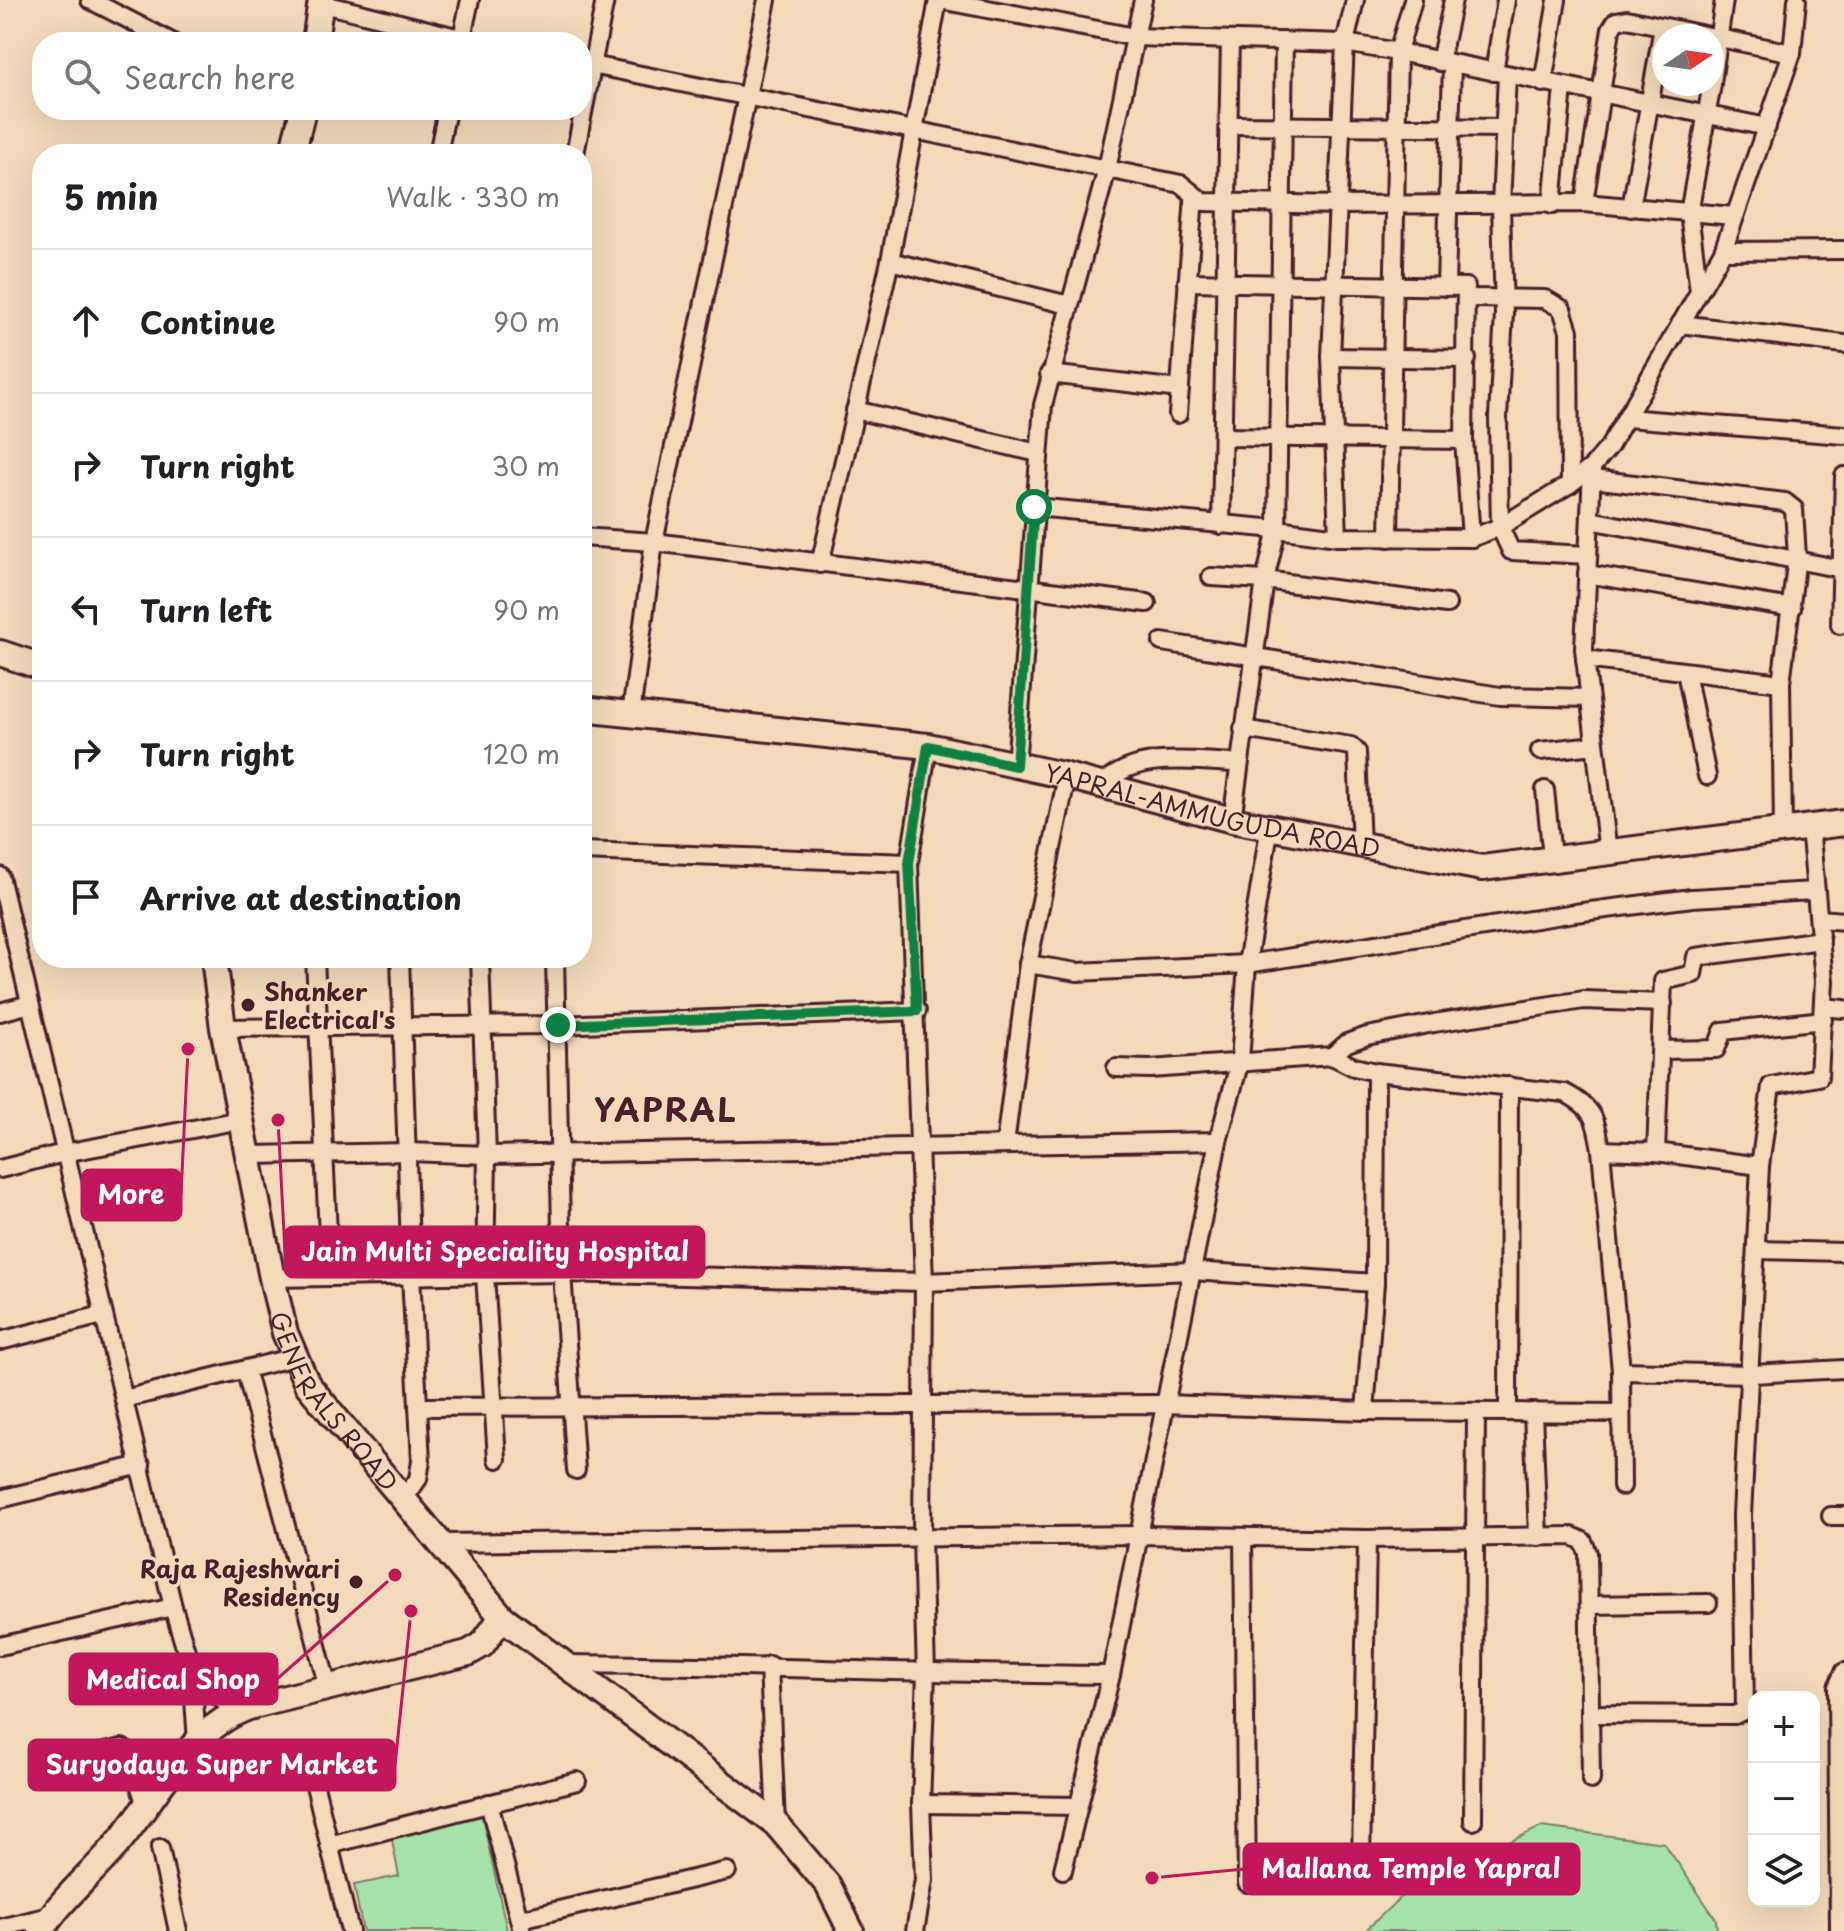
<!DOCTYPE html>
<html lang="en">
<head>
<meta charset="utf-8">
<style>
	:root { --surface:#fff; --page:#f6f6f6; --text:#202124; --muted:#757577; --line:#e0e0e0 }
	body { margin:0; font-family:"Playpen Sans",sans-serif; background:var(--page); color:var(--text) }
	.controls { position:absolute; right:24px; bottom:24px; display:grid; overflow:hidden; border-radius:16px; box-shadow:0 8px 32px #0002 }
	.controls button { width:72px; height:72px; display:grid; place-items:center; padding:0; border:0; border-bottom:2px solid var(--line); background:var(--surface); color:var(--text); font:40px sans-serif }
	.compass { position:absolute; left:1652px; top:24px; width:72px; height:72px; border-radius:50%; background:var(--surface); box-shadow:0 8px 32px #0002; rotate:77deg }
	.stop { position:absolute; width:24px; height:24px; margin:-18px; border:6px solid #0b8043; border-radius:50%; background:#fff }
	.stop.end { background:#0b8043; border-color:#fff; box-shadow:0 2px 8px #0008 }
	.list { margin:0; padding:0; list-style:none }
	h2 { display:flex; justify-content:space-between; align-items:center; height:104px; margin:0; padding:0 32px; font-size:34px }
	h2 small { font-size:26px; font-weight:400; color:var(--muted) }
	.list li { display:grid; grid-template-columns:52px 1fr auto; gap:24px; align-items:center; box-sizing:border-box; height:144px; padding:0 32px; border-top:2px solid var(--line) }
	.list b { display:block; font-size:30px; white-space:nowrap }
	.list em { font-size:26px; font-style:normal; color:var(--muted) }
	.icon { flex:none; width:44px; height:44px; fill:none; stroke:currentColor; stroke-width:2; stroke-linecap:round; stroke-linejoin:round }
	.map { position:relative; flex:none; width:1844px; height:1931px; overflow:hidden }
	.search { position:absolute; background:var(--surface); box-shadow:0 8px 32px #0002; left:32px; top:32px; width:560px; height:88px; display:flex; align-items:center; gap:20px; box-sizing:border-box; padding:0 28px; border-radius:32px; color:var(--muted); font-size:30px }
	.panel { position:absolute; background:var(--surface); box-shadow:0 8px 32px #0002; left:32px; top:144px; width:560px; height:824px; border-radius:32px }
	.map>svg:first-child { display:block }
	.green { fill:#a6e3aa; stroke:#78816a; stroke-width:2 }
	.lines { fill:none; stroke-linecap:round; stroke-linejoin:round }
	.street-casing { stroke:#4a1f2b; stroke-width:22 }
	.secondary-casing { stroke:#4a1f2b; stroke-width:30 }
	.street { stroke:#f2daba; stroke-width:16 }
	.secondary { stroke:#f2daba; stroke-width:24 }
	.route { stroke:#0b8043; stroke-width:10 }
	.poi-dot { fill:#4a1f2b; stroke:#f2daba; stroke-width:3 }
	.labels { text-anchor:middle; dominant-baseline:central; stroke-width:7; stroke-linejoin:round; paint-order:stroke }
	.street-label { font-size:24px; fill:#4a1f2b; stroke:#f2daba }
	.poi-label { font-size:24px; font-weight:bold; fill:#4a1f2b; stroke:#f2daba; text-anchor:start }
	.district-label { font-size:32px; font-weight:bold; letter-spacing:2px; fill:#4a1f2b; stroke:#f2daba }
	.leader { fill:none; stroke:#c2185b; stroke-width:3 }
	.callout-dot { fill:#c2185b; stroke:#f2daba; stroke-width:3 }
	.callout { fill:#c2185b; stroke:#c2185b; stroke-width:3 }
	.callout-label { font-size:26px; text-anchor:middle; font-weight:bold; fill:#fff }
</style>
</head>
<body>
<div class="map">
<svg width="1844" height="1931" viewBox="0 0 1844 1931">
	<rect width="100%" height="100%" fill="#f2daba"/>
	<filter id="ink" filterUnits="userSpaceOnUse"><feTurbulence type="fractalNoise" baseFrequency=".0125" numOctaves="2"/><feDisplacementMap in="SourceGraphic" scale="16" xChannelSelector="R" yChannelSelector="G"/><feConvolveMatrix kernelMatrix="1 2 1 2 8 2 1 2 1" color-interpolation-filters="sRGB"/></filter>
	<g filter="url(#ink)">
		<g class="green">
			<polygon points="482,1816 507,1931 363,1931 354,1885 399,1876 391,1835"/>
			<polygon points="1541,1827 1664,1843 1716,1919 1717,1931 1365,1931 1410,1888"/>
		</g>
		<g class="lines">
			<g class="street-casing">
				<g id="street">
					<polyline points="90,0 172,42"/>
					<polyline points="940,0 1135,37 1345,43 1398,52 1767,127"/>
					<polyline points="320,3 476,42"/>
					<polyline points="461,42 470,0"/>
					<polyline points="1440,62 1453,0"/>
					<polyline points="582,63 1181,184 1203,202 1338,205 1584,203 1734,216"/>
					<polyline points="1494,72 1506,0"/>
					<polyline points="1507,75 1501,205 1504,314 1498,417 1500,527 1511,551 1588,555"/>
					<polyline points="1543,83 1557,0"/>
					<polyline points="1712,83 1724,0"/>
					<polyline points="1230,125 1504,128"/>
					<polyline points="438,154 447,110"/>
					<polyline points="575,154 605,0"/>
					<polyline points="1584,203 1611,29 1616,21 1627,19 1792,53"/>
					<polyline points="1552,205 1563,87"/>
					<polyline points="1631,208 1663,27"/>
					<polyline points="1723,251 1844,250"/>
					<polyline points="890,261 1069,305"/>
					<polyline points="1187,282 1466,287 1464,440 1471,538"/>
					<polyline points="1446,287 1452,64"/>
					<polyline points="1699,291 1689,213 1712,84"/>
					<polyline points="1466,298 1545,299 1562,309 1569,331 1570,484"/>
					<polyline points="1680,324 1844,344"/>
					<polyline points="1331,357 1467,359"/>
					<polyline points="1049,374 1180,389"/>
					<polyline points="855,410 1038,453"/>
					<polyline points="1178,414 1194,196"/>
					<polyline points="1626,418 1844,435"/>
					<polyline points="1223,437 1464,440"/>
					<polyline points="1592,469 1584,649 1608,853"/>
					<polyline points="1592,479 1785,502 1794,509 1797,557 1781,683 1783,829"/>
					<polyline points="1034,507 1277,529 1284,41"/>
					<polyline points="1590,520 1842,569"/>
					<polyline points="1221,525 1230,40"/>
					<polyline points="582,537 654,542 1147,603"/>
					<polyline points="1338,537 1331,357 1345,43 1355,0"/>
					<polyline points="1389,538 1398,52 1413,0"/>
					<polyline points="820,564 890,261 938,0"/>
					<polyline points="1587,574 1792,608"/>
					<polyline points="1211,577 1265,580 1447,604"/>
					<polyline points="1840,625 1844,476"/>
					<polyline points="1162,642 1500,696 1589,698"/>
					<polyline points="1585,659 1781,683"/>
					<polyline points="1686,672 1707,776"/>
					<polyline points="631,714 654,542 767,0"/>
					<polyline points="1243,729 1351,746 1357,752 1361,846"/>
					<polyline points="1540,751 1595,745"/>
					<polyline points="1016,766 1043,405 1107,169 1143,0"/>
					<path d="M1101,786C1136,750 1193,762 1239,763"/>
					<polyline points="1545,790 1552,857"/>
					<polyline points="1232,820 1265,580 1277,529 1338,537 1471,538 1500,527 1570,484 1592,467 1609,447 1723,251 1792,53 1797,0"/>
					<polyline points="582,851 909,863"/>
					<polyline points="0,876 173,1607 192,1671 197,1742"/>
					<polyline points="1820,919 1844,921"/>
					<polyline points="315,958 330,1277"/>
					<polyline points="400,958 411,1276 421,1461 418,1479 404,1499"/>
					<polyline points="480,958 487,1155 485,1275 497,1459"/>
					<polyline points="555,958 562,1273 576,1470"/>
					<polyline points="1028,964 1077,972 1247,964 1575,913 1692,898 1814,891"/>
					<polyline points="1823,1007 1844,1009"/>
					<polyline points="0,1012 30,1004"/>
					<polyline points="223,1028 558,1025 917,1011"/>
					<polyline points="1661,1050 1716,1049 1723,1031 1823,1020"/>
					<path d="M1332,1056L1354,1067L1376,1072L1565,1093C1594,1108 1596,1119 1601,1150L1621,1371L1622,1486"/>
					<polyline points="1116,1068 1150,1069 1332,1056 1347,1043 1367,1036 1434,1023 1584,1000 1663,1003"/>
					<polyline points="1005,1145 1028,964 1067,776"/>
					<polyline points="1601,1150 1656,1152 1760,1166"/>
					<polyline points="1656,1152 1663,981 1693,974 1696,957 1821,940"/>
					<polyline points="249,1155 409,1152 487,1155 1218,1141"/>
					<polyline points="0,1169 64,1153 241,1120"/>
					<polyline points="1757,1250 1844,1252"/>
					<polyline points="272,1278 562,1273 924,1282 1192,1271 1375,1283"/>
					<polyline points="0,1341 102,1315"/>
					<polyline points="1621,1371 1752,1374 1844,1369"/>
					<polyline points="246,1372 328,1688"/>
					<polyline points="124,1399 295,1357"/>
					<polyline points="418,1407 1164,1404 1365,1411 1620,1413"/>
					<polyline points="1365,1411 1375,1283 1376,1072"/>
					<polyline points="1508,1411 1509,1086"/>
					<polyline points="1533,1412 1538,1537"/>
					<polyline points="0,1499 141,1465"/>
					<polyline points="1831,1516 1844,1516"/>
					<polyline points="1243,1537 1247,1883"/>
					<polyline points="441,1543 1138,1535 1367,1539 1572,1536 1583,1541 1588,1553 1591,1780"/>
					<polyline points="1589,1605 1708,1603"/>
					<polyline points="0,1646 173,1607"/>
					<path d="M567,1664C748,1665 929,1674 1111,1675"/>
					<polyline points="769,1665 776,1824"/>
					<polyline points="192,1671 235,1712"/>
					<polyline points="1590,1714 1735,1715 1745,1710 1742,1515 1760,1166 1771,1086 1819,1077 1824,981 1810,826"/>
					<polyline points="37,1768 122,1748 129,1753 146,1806"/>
					<polyline points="312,1773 350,1931"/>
					<polyline points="489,1803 522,1931"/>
					<polyline points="921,1804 1077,1806"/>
					<polyline points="1473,1821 1476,1412"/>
					<polyline points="329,1845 577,1781"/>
					<polyline points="160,1848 178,1931"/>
					<polyline points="1361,1861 1367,1539"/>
					<polyline points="1063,1870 1111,1675 1218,1141 1240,1061 1247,964 1270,825"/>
					<polyline points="520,1919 727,1871"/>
					<polyline points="0,1928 50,1916"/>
					<polyline points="915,1931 924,1880 921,1804 926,1673 922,1540 924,1282 909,863 928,746"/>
					<polyline points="1839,1931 1837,1687 1844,1672"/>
				</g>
			</g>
			<g class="secondary-casing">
				<g id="secondary">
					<polyline points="315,42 321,0"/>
					<polyline points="292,154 303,110"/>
					<polyline points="0,653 42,667"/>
					<path id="s1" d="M582,709L928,746L1067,776L1232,820L1482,868L1844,823"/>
					<path id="s2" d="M214,958L223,1028L272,1278L285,1333L307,1384L502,1617L776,1824L828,1885L851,1931"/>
					<path d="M41,1931C62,1898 93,1873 118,1843C157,1796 189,1729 249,1707L468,1653L482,1645L502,1617"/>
				</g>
			</g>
			<use href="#street" class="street"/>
			<use href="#secondary" class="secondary"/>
		</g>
	</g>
	<g class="lines" filter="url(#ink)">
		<polyline class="route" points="558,1025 917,1011 909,863 928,746 1016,766 1034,507"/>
	</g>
	<g class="poi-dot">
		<circle cx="248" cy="1005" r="8"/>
		<circle cx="356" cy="1582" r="8"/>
	</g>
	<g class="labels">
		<g class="street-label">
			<text stroke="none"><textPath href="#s1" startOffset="640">YAPRAL-AMMUGUDA ROAD</textPath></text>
			<text stroke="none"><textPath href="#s2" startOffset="466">GENERALS ROAD</textPath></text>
		</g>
		<g class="poi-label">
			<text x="264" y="991">Shanker<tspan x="264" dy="28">Electrical's</tspan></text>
			<text x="340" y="1568" text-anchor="end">Raja Rajeshwari<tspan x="340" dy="28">Residency</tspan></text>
		</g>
		<g class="district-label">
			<text x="666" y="1109">YAPRAL</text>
		</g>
	</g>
	<path class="leader" d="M188 1049L181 1195M278 1120L285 1252M395 1575L277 1679M411 1611L395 1765M1152 1878L1244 1869"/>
	<g class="callout-dot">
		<circle cx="188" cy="1049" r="8"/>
		<circle cx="278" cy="1120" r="8"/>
		<circle cx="395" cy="1575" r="8"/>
		<circle cx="411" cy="1611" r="8"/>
		<circle cx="1152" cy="1878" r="8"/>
	</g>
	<g class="callout">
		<rect x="82" y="1170" width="99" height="50" rx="8"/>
		<rect x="285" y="1227" width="419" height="50" rx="8"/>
		<rect x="70" y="1654" width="207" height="50" rx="8"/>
		<rect x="29" y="1740" width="366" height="50" rx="8"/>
		<rect x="1244" y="1844" width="335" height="50" rx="8"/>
	</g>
	<g class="callout-label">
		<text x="131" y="1204">More</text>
		<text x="495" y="1261">Jain Multi Speciality Hospital</text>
		<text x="173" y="1689">Medical Shop</text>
		<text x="212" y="1774">Suryodaya Super Market</text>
		<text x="1411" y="1878">Mallana Temple Yapral</text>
	</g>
</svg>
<div class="controls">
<button>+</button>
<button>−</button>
<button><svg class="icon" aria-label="layers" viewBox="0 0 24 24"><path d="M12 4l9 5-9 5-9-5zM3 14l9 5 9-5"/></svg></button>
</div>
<svg class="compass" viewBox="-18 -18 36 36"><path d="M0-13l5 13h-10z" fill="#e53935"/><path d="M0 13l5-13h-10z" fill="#757577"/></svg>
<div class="stop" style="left:1034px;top:507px"></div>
<div class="stop end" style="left:558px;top:1025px"></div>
<div class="search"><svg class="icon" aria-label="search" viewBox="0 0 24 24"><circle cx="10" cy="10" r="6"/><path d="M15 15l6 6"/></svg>Search here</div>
<section class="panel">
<h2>5 min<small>Walk · 330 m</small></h2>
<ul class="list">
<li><svg class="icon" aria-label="ahead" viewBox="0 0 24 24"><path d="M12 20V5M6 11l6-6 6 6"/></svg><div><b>Continue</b></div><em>90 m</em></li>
<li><svg class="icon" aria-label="right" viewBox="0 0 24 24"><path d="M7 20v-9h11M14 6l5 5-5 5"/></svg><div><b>Turn right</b></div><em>30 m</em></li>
<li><svg class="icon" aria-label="left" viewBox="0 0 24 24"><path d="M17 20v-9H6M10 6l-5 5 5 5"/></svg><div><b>Turn left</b></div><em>90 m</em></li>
<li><svg class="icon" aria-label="right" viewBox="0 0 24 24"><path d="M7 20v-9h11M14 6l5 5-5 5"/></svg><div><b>Turn right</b></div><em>120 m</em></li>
<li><svg class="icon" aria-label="arrive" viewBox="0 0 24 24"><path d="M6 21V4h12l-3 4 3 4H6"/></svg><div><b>Arrive at destination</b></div></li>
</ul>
</section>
</div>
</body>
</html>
